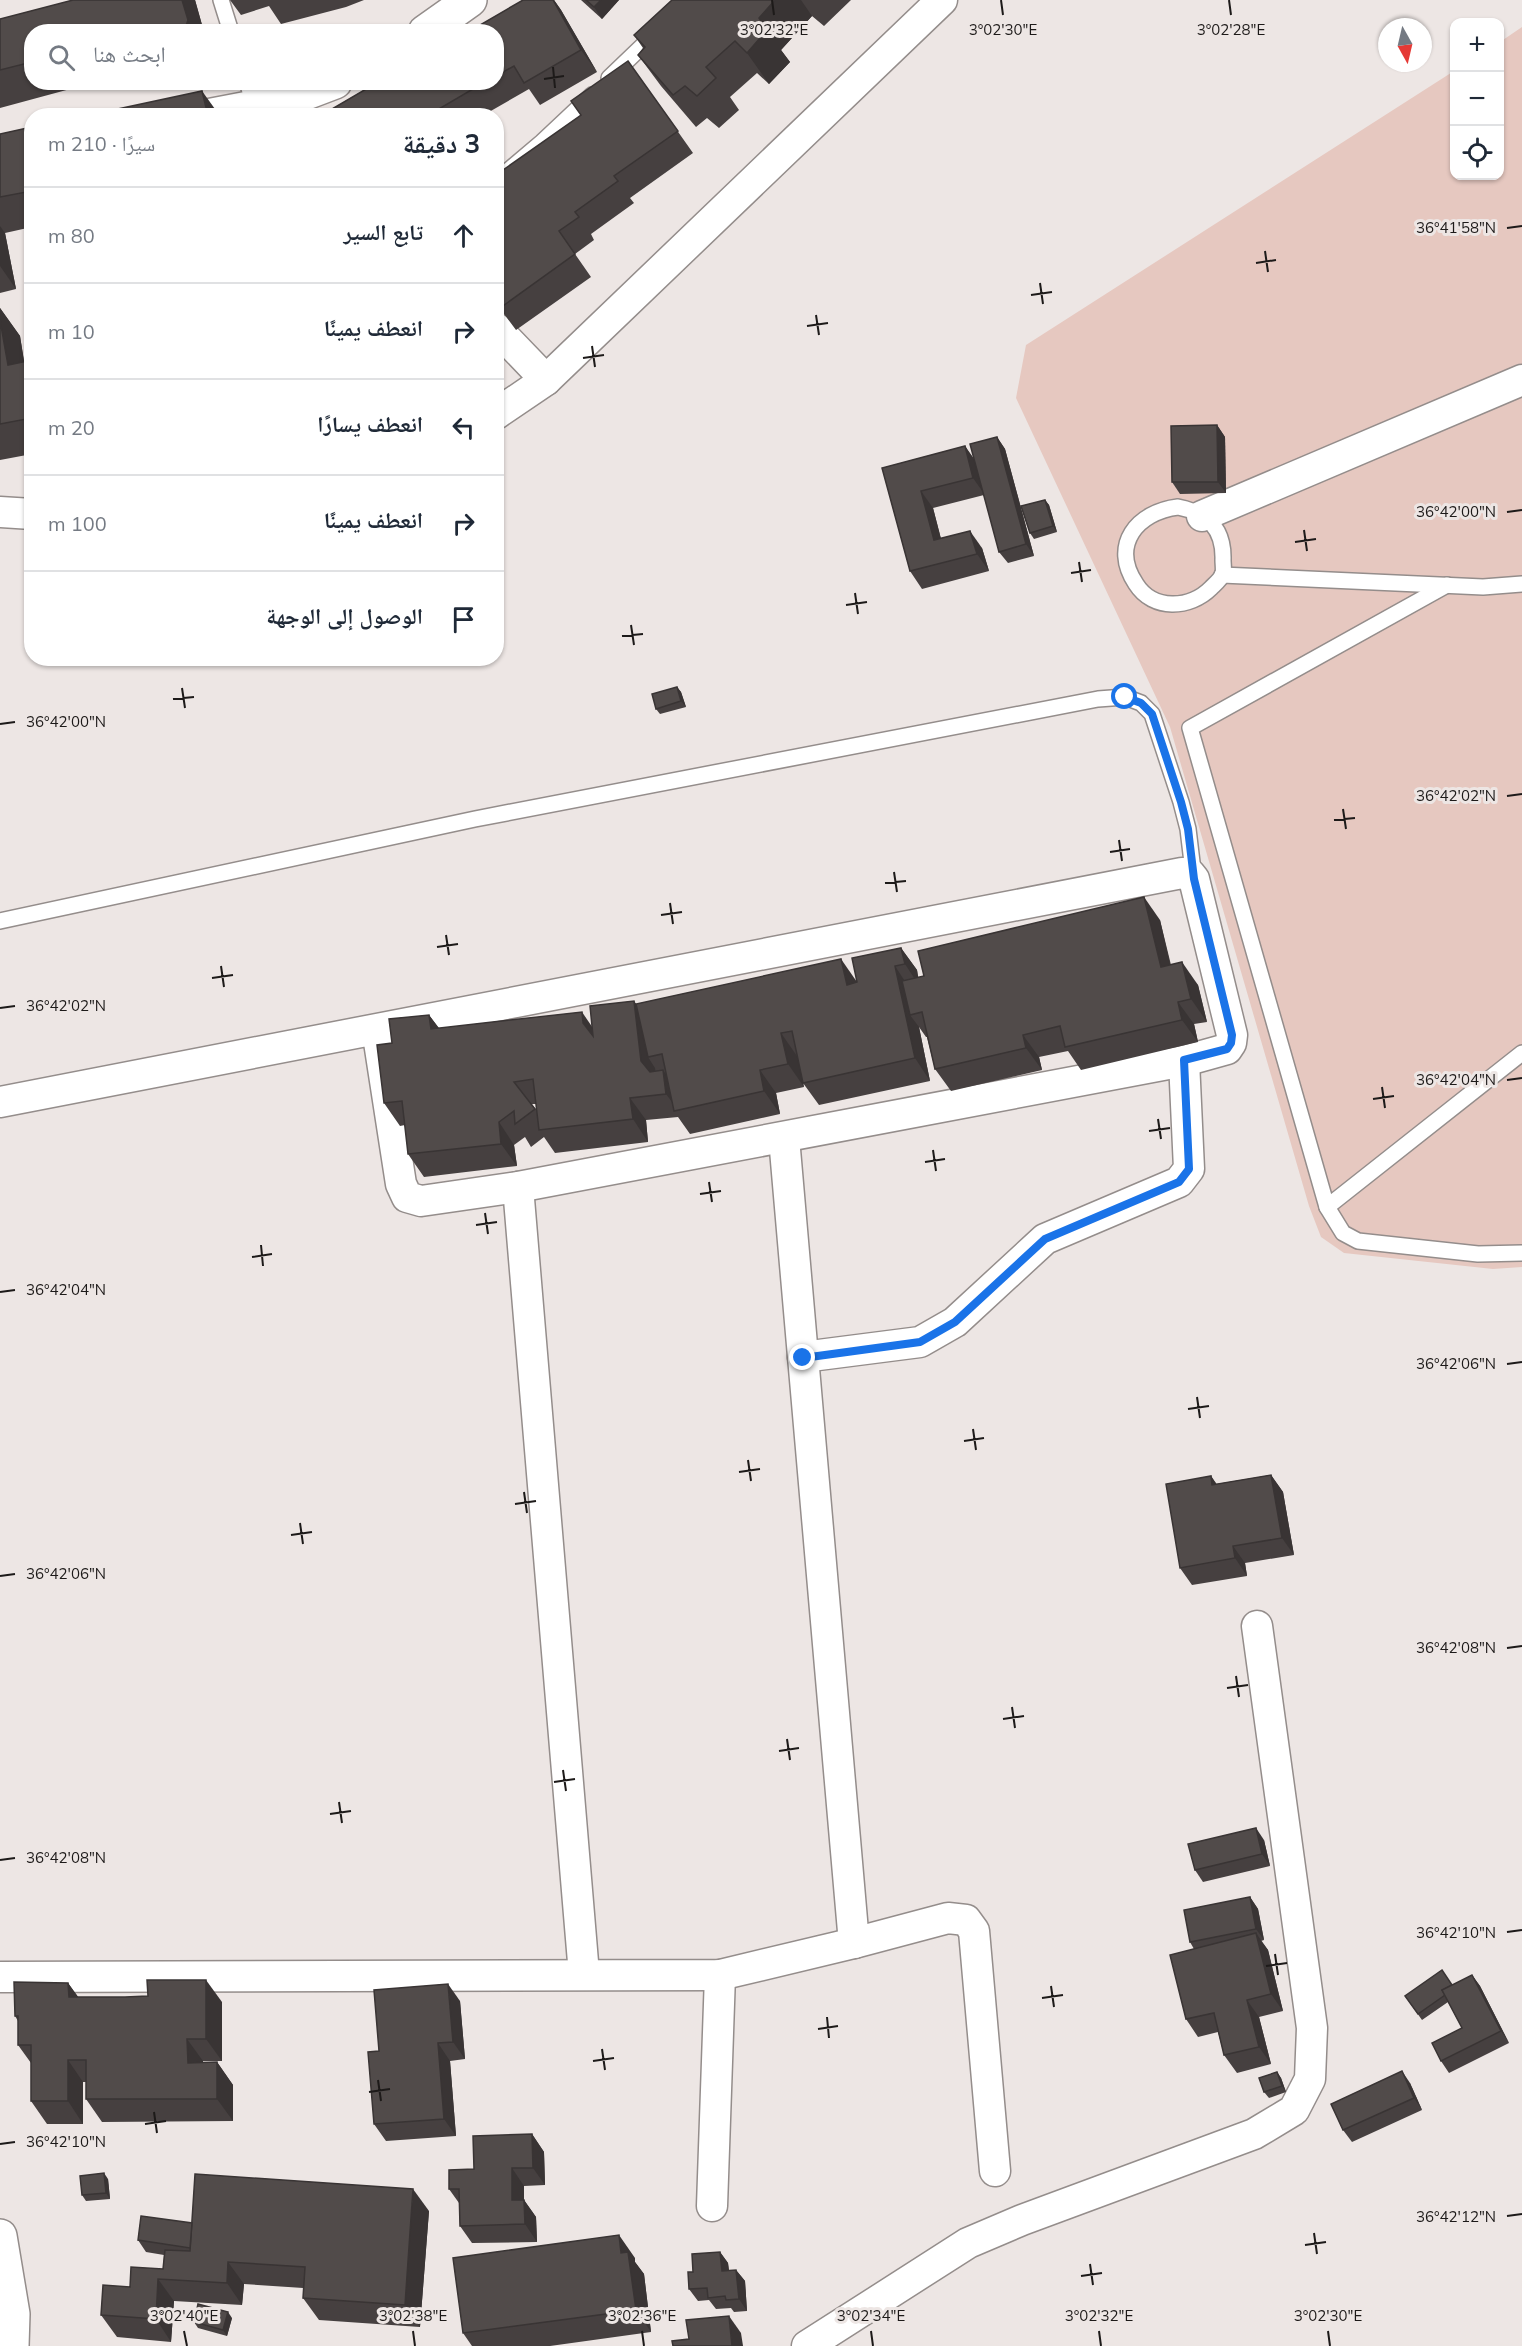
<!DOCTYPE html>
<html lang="ar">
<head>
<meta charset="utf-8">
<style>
	:root { --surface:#fff; --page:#f6f6f7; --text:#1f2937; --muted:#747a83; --line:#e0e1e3 }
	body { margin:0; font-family:Mulish,"Noto Naskh Arabic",sans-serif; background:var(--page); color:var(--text); direction:rtl }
	.controls { position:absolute; right:18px; top:18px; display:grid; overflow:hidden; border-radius:12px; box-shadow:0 2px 4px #0004 }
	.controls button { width:54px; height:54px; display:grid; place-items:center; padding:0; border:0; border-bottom:2px solid var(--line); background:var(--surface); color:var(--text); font:30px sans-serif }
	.compass { position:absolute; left:1378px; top:18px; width:54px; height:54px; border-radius:50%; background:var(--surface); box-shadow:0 2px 4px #0004; rotate:172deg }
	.stop { position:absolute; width:18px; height:18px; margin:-14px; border:4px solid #1a73e8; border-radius:50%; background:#fff }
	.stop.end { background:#1a73e8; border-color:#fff; box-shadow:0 2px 6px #0008 }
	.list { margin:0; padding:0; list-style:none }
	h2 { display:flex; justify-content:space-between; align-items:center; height:78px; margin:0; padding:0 24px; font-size:26px }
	h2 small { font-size:20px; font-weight:400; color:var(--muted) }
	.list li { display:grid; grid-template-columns:39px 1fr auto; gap:18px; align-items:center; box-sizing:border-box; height:96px; padding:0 24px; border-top:2px solid var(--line) }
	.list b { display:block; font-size:22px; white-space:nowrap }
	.list em { font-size:20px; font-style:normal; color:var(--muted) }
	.icon { flex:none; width:33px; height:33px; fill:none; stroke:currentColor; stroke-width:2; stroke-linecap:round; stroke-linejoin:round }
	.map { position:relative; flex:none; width:1522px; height:2346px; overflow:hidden; direction:ltr }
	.search { position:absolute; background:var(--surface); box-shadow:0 2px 4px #0004; left:24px; top:24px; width:480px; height:66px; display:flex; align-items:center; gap:15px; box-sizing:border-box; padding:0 21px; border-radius:24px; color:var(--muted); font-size:22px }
	.panel { position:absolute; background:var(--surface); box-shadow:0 2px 4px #0004; left:24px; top:108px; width:480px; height:558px; border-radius:24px; direction:rtl }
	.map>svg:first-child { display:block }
	.green { fill:#e6c8c0 }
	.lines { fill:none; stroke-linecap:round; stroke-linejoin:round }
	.service-casing { stroke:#948d8b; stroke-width:18 }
	.minor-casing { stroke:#948d8b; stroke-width:33 }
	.tertiary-casing { stroke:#948d8b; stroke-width:36 }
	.service { stroke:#fff; stroke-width:15 }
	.minor { stroke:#fff; stroke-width:30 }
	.tertiary { stroke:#fff; stroke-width:33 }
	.wall { fill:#464040; fill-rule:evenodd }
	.shaded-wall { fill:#393434 }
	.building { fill:#514b4a; stroke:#393434; stroke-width:1.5 }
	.route { stroke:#1a73e8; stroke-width:8 }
	.ticks { fill:none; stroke:#1d1a19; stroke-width:2 }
	.ticks-label { font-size:15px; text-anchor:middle; fill:#1d1a19; stroke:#ede6e4; stroke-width:6; stroke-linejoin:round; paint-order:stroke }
</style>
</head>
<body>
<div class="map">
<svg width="1522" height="2346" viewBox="0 0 1522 2346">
	<rect width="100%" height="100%" fill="#ede6e4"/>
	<polygon class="green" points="1522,27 1522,1267 1493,1269 1344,1253 1321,1237 1309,1206 1170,727 1016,398 1026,345 1454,71 1454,176 1500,176 1500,42"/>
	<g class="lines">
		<g class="service-casing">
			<g id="service">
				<polyline points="221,0 231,32"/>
				<polyline points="609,78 657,32"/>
				<polyline points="247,82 255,107"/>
				<polyline points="496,181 542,142 592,95"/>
				<path d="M1178,507C1208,513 1224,529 1223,560C1223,564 1224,570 1223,574C1221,579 1215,584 1211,588C1190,609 1153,611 1136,584C1110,545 1137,512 1178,507Z"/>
				<polyline points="1222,575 1483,587 1522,584"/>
				<polyline points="1447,585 1190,728 1327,1207 1343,1233 1358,1241 1478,1254 1522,1253"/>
				<polyline points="0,921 475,819 1098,699 1125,697 1141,703 1152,714 1181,802 1188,829 1194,879"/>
				<polyline points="1327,1207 1522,1053"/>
			</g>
		</g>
		<g class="minor-casing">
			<g id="minor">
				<polyline points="496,328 546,380"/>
				<polyline points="496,414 546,380 942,0"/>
				<polyline points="0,512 32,514"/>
				<polyline points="1202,516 1522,380"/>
				<polyline points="0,1102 1182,873 1190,874 1194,879 1232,1035 1231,1043 1227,1049 1184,1061 518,1187 421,1201 407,1197 401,1184 377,1029"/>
				<polyline points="784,1138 854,1943"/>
				<polyline points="518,1187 584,1974"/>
				<polyline points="803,1357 920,1342 955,1322 1045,1239 1179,1182 1189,1169 1184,1061"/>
				<polyline points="0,1977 720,1975 854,1943 948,1918 966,1920 974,1931 995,2171"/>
				<polyline points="712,2206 720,1975"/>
				<polyline points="807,2346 968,2243 1022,2220 1254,2134 1294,2110 1310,2079 1312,2028 1257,1626"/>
			</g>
		</g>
		<g class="tertiary-casing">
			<g id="tertiary">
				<polyline points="425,32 470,0"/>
				<polyline points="207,116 285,101 335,82"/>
				<polyline points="0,2236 13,2314 12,2346"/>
			</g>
		</g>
		<use href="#service" class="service"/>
		<use href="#minor" class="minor"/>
		<use href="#tertiary" class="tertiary"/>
	</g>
	<g class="wall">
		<polygon points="195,0 204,32 32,32 32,82 96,82 0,108 0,19"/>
		<polygon points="230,0 364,0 346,7 281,24 269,6 241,15"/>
		<polygon points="523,0 554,0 561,10 597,72 540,105 529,89 482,116 320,116 378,82 496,82 496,32"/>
		<polygon points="581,0 619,0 602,19"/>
		<polygon points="672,0 851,0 824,26 812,16 781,50 790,62 769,84 757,73 730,97 739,110 719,128 707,118 696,127 661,86 638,55 643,48 634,35"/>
		<polygon points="628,61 693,153 630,198 634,203 591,234 594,240 575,254 591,277 516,330 496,303 581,115"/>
		<polygon points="32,127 32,227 5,233 16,289 0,293 0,134"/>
		<polygon points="0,308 20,336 24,362 32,360 32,454 0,460"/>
		<polygon points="1217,425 1225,437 1226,493 1180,494 1172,482"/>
		<polygon points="997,437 1005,449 1034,556 1008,563 999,552 984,495 933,508 941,539 982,548 989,571 922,589 910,571 882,468 965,446 974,460"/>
		<polygon points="1045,500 1049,505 1057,532 1034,539 1030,533"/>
		<polygon points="677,687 681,692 686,707 660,714 656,709"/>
		<path d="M1160,920L1171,965L1198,985L1207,1022L1194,1024L1198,1042L1081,1070L1068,1051L1039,1057L1042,1070L951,1091L935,1069L927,1037H926L919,1027L930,1081L819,1105L803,1083L797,1056L804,1087L776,1093L780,1114L690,1134L678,1117L646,1120L648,1142L555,1153L544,1137L531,1147L525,1137L514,1145L517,1166L424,1177L408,1154L405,1125L400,1126L384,1103L429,1015L439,1028L592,1027L634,1001L636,1004L857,981L901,948L917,970L918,978ZM532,1104H536L537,1111Z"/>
		<polygon points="1271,1475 1283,1492 1294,1555 1245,1563 1247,1576 1192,1585 1180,1568 1211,1476 1216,1484"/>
		<polygon points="1264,1840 1270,1866 1203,1882 1195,1870"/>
		<polygon points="1250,1897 1258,1909 1264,1940 1261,1941 1268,1950 1283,2011 1259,2017 1271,2064 1237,2073 1224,2055 1218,2032 1198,2037 1186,2019 1194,1949 1190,1942"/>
		<polygon points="1472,1975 1480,1986 1509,2043 1449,2073 1441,2061 1462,2028 1448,2002 1422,2020 1405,1996 1452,1985"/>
		<polygon points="68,1983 78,1997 222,2002 222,2061 203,2061 203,2063 217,2062 233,2085 233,2121 102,2122 86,2099 86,2082 83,2082 83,2124 47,2124 31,2101 31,2063 18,2045 18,2021 15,2016"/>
		<polygon points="460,2001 465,2059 450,2061 456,2136 386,2141 374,2124 379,2051"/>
		<polygon points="1277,2072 1281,2078 1286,2092 1269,2098 1264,2092"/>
		<polygon points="1410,2083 1422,2110 1352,2142 1343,2130"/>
		<polygon points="532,2134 544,2152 545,2185 524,2186 524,2200 536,2217 537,2242 472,2243 460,2226 459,2203 449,2189 474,2169"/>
		<polygon points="108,2179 110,2199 86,2201 82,2195"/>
		<polygon points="429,2211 420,2327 319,2320 303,2298 303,2288 244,2284 242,2305 174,2301 171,2342 117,2337 101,2315 130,2287 163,2269 164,2255 146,2252 138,2240 192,2223"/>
		<polygon points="720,2252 728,2263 729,2270 736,2270 745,2281 747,2311 734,2312 731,2308 716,2309 709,2300 698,2301 689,2289 693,2272"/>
		<polygon points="635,2258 635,2262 644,2274 651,2332 550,2346 472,2346 463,2333"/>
		<polygon points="232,2318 227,2336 198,2328 194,2322"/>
	</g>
	<g class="shaded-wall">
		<polygon points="182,0 195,0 204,32 184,32"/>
		<polygon points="553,0 554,0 561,10 597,72 581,50"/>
		<polygon points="601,0 619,0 602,19 594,7"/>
		<polygon points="775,0 801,0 812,16 781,50 790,62 769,84 747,53 759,18"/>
		<polygon points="202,91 220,116 208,116"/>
		<polygon points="0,226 5,233 16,289 0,266"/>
		<polygon points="0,308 20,336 30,397 8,365 0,320"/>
		<polygon points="1217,425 1225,437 1226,493 1218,482"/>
		<polygon points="997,437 1005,449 1034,556 1026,544"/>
		<polygon points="965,446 977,463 985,495 973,478"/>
		<polygon points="921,491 933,508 946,558 934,540"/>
		<polygon points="1045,500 1049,505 1057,532 1053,526"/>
		<polygon points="970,531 982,548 989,571 977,554"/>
		<polygon points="677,687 681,692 686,707 681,701"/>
		<polygon points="1144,897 1160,920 1176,990 1161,967"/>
		<polygon points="901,948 917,970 920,987 905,964"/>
		<polygon points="841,959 857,982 847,985"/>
		<polygon points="1182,962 1198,985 1207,1022 1191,999"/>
		<polygon points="895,966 910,989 910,1015 919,1027 930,1081 915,1058"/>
		<polygon points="634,1001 650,1024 648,1057 655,1068 657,1084 641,1061"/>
		<polygon points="1178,1002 1194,1024 1198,1042 1182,1020"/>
		<polygon points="582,1012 597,1034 599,1045 583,1023"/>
		<polygon points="429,1015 445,1037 431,1029"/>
		<polygon points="781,1033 797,1056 804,1087 788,1064"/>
		<polygon points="1023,1035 1039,1057 1042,1070 1026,1048"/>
		<polygon points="663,1070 679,1093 678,1110 666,1094"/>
		<polygon points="760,1070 776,1093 780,1114 764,1091"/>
		<polygon points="630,1098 646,1120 648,1142 633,1119"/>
		<polygon points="499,1122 514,1145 517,1166 501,1144"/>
		<polygon points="1271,1475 1283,1492 1294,1555 1282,1538"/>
		<polygon points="1211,1476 1223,1493 1212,1485"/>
		<polygon points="1233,1546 1245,1563 1247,1576 1235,1558"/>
		<polygon points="1256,1828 1264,1840 1270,1866 1262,1854"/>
		<polygon points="1250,1897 1258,1909 1264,1940 1256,1929"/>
		<polygon points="1256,1933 1268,1950 1283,2011 1271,1994"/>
		<polygon points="1472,1975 1480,1986 1509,2043 1501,2031"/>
		<polygon points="206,1980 222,2002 222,2061 206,2039"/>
		<polygon points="68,1983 84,2005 69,1997"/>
		<polygon points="448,1984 460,2001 465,2059 453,2042"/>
		<polygon points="1247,2000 1259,2017 1271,2064 1259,2047"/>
		<polygon points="187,2039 203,2061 203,2085 188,2063"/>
		<polygon points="438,2043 450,2061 456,2136 444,2119"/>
		<polygon points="68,2060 83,2082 83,2124 68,2101"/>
		<polygon points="217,2062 233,2085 233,2121 217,2099"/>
		<polygon points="1402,2071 1410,2083 1422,2110 1414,2098"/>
		<polygon points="1277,2072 1281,2078 1286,2092 1282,2086"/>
		<polygon points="532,2134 544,2152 545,2185 533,2168"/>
		<polygon points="512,2168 524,2186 524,2217 512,2200"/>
		<polygon points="104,2173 108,2179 110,2199 106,2193"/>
		<polygon points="413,2189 429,2211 420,2327 405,2305"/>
		<polygon points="524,2200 536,2217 537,2242 525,2224"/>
		<polygon points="619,2235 635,2258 635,2262 644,2274 651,2332 636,2310 621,2253"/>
		<polygon points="720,2252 728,2263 730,2282 722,2271"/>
		<polygon points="228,2262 244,2284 242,2305 227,2283"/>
		<polygon points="736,2270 745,2281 747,2311 739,2299"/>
		<polygon points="158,2279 174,2301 171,2342 156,2319"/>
		<polygon points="228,2312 232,2318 227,2336 223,2330"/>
		<polygon points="729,2316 741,2333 743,2346 732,2346"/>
	</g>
	<g class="building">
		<polygon points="73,0 182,0 188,20 184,32 32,32 32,62 0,70 0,19"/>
		<polygon points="523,0 553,0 581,50 524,83 514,66 496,76 496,32 468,32"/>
		<polygon points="586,0 601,0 594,7"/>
		<polygon points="672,0 775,0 759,18 767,30 747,53 735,41 706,67 716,78 697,96 685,86 673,95 638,55 645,47 634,35"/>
		<polygon points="628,61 678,131 614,176 618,181 575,212 579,217 559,231 575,254 500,308 496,303 496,175 581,115 571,101"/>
		<polygon points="378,82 485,82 427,116 320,116"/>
		<polygon points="202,91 208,116 85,116"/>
		<polygon points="32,127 32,191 0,197 0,134"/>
		<polygon points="0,320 8,365 32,360 32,418 0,424"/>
		<polygon points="1217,425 1218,482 1172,482 1171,426"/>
		<polygon points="997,437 1026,544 999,552 970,444"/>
		<polygon points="965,446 973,478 921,491 934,540 970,531 977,554 910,571 882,468"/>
		<polygon points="1045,500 1053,526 1030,533 1021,506"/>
		<polygon points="677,687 681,701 656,709 652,694"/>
		<polygon points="1144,897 1161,967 1182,962 1191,999 1178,1002 1182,1020 1065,1047 1060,1026 1023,1035 1026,1048 935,1069 922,1012 910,1015 902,981 924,976 918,951"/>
		<polygon points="901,948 905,964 895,966 915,1058 803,1083 792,1031 781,1033 788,1064 760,1070 764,1091 674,1111 662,1054 648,1057 636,1004 841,959 847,985 857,982 852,958"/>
		<polygon points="634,1001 641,1061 650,1072 663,1070 666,1094 630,1098 633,1119 539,1130 533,1079 514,1082 535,1109 515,1124 514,1111 499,1122 501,1144 408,1154 402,1101 384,1103 377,1045 392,1043 389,1019 429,1015 431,1029 582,1012 583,1023 593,1036 590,1006"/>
		<polygon points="1271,1475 1282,1538 1233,1546 1235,1558 1180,1568 1166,1484 1211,1476 1212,1485"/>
		<polygon points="1256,1828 1262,1854 1195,1870 1188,1844"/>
		<polygon points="1250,1897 1256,1929 1190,1942 1184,1910"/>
		<polygon points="1256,1933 1271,1994 1247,2000 1259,2047 1224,2055 1214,2013 1186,2019 1170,1955"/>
		<polygon points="1442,1970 1452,1985 1442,1990 1445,1995 1418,2014 1405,1996"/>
		<polygon points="1472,1975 1501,2031 1441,2061 1432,2043 1462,2028 1442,1990"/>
		<polygon points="147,1980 206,1980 206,2039 187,2039 188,2063 217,2062 217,2099 86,2099 86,2060 68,2060 68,2101 31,2101 31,2045 18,2045 18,2016 15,2016 14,1982 68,1983 69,1997 125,1997 148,1996"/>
		<polygon points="448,1984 453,2042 438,2043 444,2119 374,2124 368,2052 379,2051 374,1990"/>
		<polygon points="1402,2071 1414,2098 1343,2130 1331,2104"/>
		<polygon points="1277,2072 1282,2086 1264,2092 1259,2078"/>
		<polygon points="532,2134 533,2168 512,2168 512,2200 524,2200 525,2224 460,2226 459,2189 449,2189 449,2170 474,2169 473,2136"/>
		<polygon points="104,2173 106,2193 82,2195 80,2176"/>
		<polygon points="195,2174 413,2189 405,2305 303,2298 305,2267 228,2262 227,2283 158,2279 156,2319 101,2315 103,2285 130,2287 131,2267 163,2269 165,2250 190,2251"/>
		<polygon points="141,2216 192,2223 190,2248 138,2240"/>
		<polygon points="619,2235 621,2253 628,2252 636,2310 463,2333 453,2258"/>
		<polygon points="720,2252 722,2271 736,2270 739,2299 726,2300 725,2296 708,2298 707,2288 689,2289 688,2272 693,2272 692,2254"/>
		<polygon points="198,2304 228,2312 223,2330 194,2322"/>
		<polygon points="729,2316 732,2346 673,2346 672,2341 689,2339 686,2320"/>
	</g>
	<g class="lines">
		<polyline class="route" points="803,1358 920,1342 955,1322 1045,1239 1179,1182 1189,1169 1184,1060 1227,1049 1231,1043 1232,1035 1194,879 1188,829 1181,802 1152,714 1141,703 1125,697"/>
	</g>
	<path class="ticks" d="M772,0L774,15M1001,0L1003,15M1229,0L1231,15M553,67L555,88M544,79L564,76M1507,228L1522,226M1265,251L1268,272M1256,263L1276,260M1040,283L1043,304M1031,295L1052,292M816,315L819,335M807,326L828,323M592,346L595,367M583,358L604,355M1507,512L1522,510M1304,530L1307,551M1295,542L1316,539M1079,562L1082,582M1071,573L1091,570M855,593L858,614M846,605L867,602M631,625L634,645M622,636L643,634M182,688L185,708M173,699L194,697M0,724L15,722M1507,796L1522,794M1343,809L1346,829M1334,820L1355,818M1119,840L1122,861M1110,852L1130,849M894,872L897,892M885,883L906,881M670,903L673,924M661,915L682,912M446,935L449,955M437,947L458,944M221,966L224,987M212,978L233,975M0,1008L15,1006M1507,1080L1522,1078M1382,1087L1385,1108M1373,1099L1394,1096M1158,1119L1161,1139M1149,1131L1170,1128M933,1150L936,1171M925,1162L945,1159M709,1182L712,1202M700,1194L721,1191M485,1213L488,1234M476,1225L497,1222M261,1245L263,1266M252,1257L272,1254M0,1292L15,1290M1507,1364L1522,1362M1197,1397L1200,1418M1188,1409L1209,1406M973,1429L976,1450M964,1441L984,1438M748,1460L751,1481M739,1472L760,1469M524,1492L527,1513M515,1504L536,1501M300,1523L303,1544M291,1535L312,1532M0,1576L15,1574M1507,1648L1522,1646M1236,1676L1239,1697M1227,1688L1248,1685M1012,1707L1015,1728M1003,1719L1024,1716M787,1739L790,1760M779,1751L799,1748M563,1770L566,1791M554,1782L575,1779M339,1802L342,1823M330,1814L351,1811M0,1860L15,1858M1507,1932L1522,1930M1275,1954L1278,1975M1266,1966L1287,1963M1051,1986L1054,2007M1042,1998L1063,1995M827,2017L829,2038M818,2029L838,2026M602,2049L605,2070M593,2061L614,2058M378,2080L381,2101M369,2092L390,2089M154,2112L157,2133M145,2124L166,2121M0,2144L15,2142M1507,2216L1522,2214M1314,2233L1317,2254M1305,2245L1326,2242M1090,2264L1093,2285M1081,2276L1102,2273M184,2331L187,2346M413,2331L415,2346M642,2331L644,2346M871,2331L873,2346M1099,2331L1101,2346M1328,2331L1330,2346"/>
	<g class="ticks-label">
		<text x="774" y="35">3°02'32"E</text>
		<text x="1003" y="35">3°02'30"E</text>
		<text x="1231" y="35">3°02'28"E</text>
		<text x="1456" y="233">36°41'58"N</text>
		<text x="1456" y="517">36°42'00"N</text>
		<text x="66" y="727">36°42'00"N</text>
		<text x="1456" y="801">36°42'02"N</text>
		<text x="66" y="1011">36°42'02"N</text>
		<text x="1456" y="1085">36°42'04"N</text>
		<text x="66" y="1295">36°42'04"N</text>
		<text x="1456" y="1369">36°42'06"N</text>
		<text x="66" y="1579">36°42'06"N</text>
		<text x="1456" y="1653">36°42'08"N</text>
		<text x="66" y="1863">36°42'08"N</text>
		<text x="1456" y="1938">36°42'10"N</text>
		<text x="66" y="2147">36°42'10"N</text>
		<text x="1456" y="2222">36°42'12"N</text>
		<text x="184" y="2321">3°02'40"E</text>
		<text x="413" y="2321">3°02'38"E</text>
		<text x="642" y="2321">3°02'36"E</text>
		<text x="871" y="2321">3°02'34"E</text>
		<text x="1099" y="2321">3°02'32"E</text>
		<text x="1328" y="2321">3°02'30"E</text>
	</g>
</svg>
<div class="controls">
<button>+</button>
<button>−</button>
<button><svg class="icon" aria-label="locate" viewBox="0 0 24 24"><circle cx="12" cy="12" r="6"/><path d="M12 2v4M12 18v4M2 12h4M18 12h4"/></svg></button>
</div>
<svg class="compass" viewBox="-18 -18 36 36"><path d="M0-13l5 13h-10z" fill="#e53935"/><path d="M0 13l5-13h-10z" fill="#747a83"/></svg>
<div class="stop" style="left:1125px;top:697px"></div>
<div class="stop end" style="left:803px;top:1358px"></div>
<div class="search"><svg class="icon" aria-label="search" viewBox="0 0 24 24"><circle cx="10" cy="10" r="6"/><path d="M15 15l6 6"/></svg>ابحث هنا</div>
<section class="panel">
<h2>3 دقيقة<small>سيرًا · 210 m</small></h2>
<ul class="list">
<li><svg class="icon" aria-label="ahead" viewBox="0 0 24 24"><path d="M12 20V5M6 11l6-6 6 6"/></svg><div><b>تابع السير</b></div><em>80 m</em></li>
<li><svg class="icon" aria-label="right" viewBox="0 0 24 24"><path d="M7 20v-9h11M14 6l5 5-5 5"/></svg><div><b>انعطف يمينًا</b></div><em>10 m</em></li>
<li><svg class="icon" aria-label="left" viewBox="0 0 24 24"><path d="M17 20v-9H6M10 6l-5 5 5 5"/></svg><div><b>انعطف يسارًا</b></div><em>20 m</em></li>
<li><svg class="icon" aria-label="right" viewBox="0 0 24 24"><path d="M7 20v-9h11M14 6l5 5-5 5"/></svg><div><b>انعطف يمينًا</b></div><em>100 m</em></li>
<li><svg class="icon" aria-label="arrive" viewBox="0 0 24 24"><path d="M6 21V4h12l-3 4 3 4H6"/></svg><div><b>الوصول إلى الوجهة</b></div></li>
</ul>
</section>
</div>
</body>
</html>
